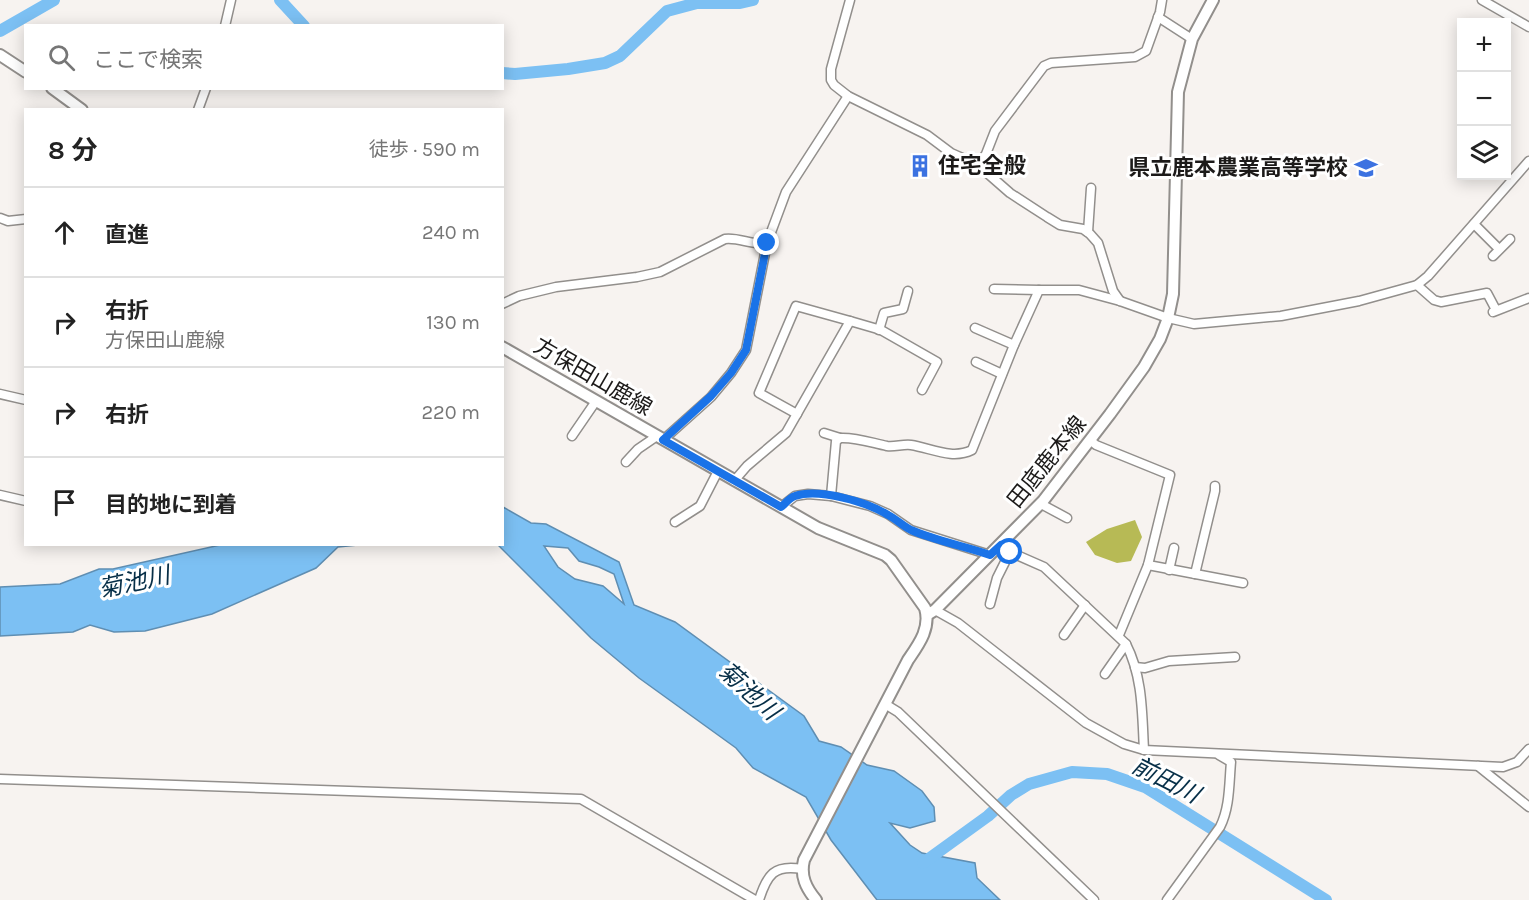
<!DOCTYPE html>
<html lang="ja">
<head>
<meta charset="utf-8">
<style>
	:root { --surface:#fff; --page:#f6f6f6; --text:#222; --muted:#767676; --line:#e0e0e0 }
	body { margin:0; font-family:Karla,"Noto Sans JP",sans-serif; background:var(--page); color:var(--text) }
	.controls { position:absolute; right:18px; top:18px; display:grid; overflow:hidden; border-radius:0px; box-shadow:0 3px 15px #0003 }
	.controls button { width:54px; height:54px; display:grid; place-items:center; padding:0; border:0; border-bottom:2px solid var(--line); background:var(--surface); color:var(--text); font:30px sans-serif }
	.stop { position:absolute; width:18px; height:18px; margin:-14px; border:4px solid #1a73e8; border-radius:50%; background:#fff }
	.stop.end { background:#1a73e8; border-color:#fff; box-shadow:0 2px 6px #0008 }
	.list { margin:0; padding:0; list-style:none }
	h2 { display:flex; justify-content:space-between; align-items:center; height:78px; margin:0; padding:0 24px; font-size:26px }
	h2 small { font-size:20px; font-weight:400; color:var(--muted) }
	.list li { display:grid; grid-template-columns:39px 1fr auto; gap:18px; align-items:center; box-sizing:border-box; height:90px; padding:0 24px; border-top:2px solid var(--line) }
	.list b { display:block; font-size:22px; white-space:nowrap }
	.list p { margin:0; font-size:20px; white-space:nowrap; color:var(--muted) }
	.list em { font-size:20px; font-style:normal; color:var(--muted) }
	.icon { flex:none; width:33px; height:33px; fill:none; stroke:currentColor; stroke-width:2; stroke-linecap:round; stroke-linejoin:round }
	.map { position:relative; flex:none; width:1529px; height:900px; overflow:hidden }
	.search { position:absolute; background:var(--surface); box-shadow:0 3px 15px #0003; left:24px; top:24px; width:480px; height:66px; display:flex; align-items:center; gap:15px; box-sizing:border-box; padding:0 21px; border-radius:0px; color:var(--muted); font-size:22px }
	.panel { position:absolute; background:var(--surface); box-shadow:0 3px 15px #0003; left:24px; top:108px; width:480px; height:438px; border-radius:0px }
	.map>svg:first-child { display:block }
	.forest { fill:#b7ba55 }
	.water { fill:#7cc0f3; stroke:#5f8eb2; stroke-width:1.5; fill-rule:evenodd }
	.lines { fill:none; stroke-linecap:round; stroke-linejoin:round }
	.river { stroke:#7cc0f3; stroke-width:12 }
	.minor-casing { stroke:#928f8c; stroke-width:11 }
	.major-casing { stroke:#928f8c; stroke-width:14 }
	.minor { stroke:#fff; stroke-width:8 }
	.major { stroke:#fff; stroke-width:10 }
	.route { stroke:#1a73e8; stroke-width:8 }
	.labels { text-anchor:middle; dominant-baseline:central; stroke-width:6; stroke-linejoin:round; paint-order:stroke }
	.poi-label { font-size:22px; font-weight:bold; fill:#1c1a19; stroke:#fff; text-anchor:start }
	.street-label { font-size:22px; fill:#1c1a19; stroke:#fff }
	.water-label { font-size:24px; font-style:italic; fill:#072f48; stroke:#fff }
</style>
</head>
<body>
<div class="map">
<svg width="1529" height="900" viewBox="0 0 1529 900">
	<rect width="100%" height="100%" fill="#f7f3f0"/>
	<polygon class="forest" points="1135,520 1142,537 1131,561 1117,563 1095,555 1086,542 1107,529"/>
	<g class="water">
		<path d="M503,507L531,523L546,524L619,562L634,605L675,622L804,716L819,741L841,747L867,765L894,771L922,791L934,807L935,821L910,828L890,823L910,845L922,853L975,863L977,878L1000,900H877L831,840L806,797L753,768L736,748L639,678L591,638L498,545L502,544ZM544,546L568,548L579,561L599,567L614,574L624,604L603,586L575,579L558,567Z"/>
		<polygon points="220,545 358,545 338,547 316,568 212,614 145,631 114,632 90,625 73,632 0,636 0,587 60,584 99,569 113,569"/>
	</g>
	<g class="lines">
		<g class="river">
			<polyline points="280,0 304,26"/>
			<polyline points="0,31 54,0"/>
			<polyline points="502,73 515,74 568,69 605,63 620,56 667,11 697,3 740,3 753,0"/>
			<polyline points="923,863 988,816 1011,795 1029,784 1072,772 1107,774 1145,787 1326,900"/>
		</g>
		<g class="minor-casing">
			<g id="minor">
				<polyline points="850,0 831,69 831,80 834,85 848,96 927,135 951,153 978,165 1010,193 1047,217 1060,225 1083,229 1090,234 1098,243 1113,291 1120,301"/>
				<polyline points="1482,0 1529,27"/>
				<polyline points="1158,17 1192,39"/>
				<polyline points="225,26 231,0"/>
				<polyline points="198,110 206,88"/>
				<polyline points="978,165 986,154 995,131 1044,66 1051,63 1135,57 1146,51 1160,12 1162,0"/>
				<polyline points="0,218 8,221 26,219"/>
				<polyline points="1474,224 1499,249"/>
				<polyline points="1088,232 1091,188"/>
				<polyline points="1493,256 1510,239"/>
				<polyline points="1417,285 1434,300 1441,302 1487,293 1496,310"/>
				<polyline points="994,289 1039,290"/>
				<path d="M502,304L519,296L556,287L637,277L660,272L725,239C739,237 753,246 767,243L786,192L848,96"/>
				<polyline points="1493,312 1529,298"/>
				<polyline points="975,328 1014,345"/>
				<polyline points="879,330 884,313 903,309 908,291"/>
				<polyline points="976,362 1002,374"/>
				<polyline points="0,394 26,400"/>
				<polyline points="797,414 759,393 796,306 850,321"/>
				<polyline points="824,433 840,438"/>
				<polyline points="572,436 596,401"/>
				<polyline points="663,440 711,397 731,373 746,350 767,243"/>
				<polyline points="1090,440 1096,445 1170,475 1148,565 1119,635"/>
				<polyline points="626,462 638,449 657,436"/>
				<polyline points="734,481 747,466 786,433 850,321 881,330 937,362 922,390"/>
				<polyline points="0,495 26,501"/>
				<path d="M831,496L836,441L840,438C856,437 872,443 887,446C895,447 903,444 911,445C931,448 952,460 972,450L1014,345L1039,290H1079L1120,301L1168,318L1194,324L1281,316L1359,301L1417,285L1428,276L1529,161"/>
				<polyline points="1041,504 1067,518"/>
				<polyline points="781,507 795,496 808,494 831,496 870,506 888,514 911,530 990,555"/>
				<polyline points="675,522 700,506 718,471"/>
				<path d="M1001,545L1010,552L1044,567L1126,644C1143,677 1142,714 1144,750"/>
				<polyline points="1148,565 1243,583"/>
				<polyline points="1169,570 1174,548"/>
				<polyline points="1195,574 1215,491 1215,486"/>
				<polyline points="990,604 997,578 1010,552"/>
				<polyline points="935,610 958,623 1086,723 1124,744 1144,750 1503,767 1517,762 1529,749"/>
				<polyline points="1064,635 1085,605"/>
				<polyline points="1135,667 1145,668 1169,661 1235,657"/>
				<polyline points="1105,674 1126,644"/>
				<polyline points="885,704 898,712 1094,900"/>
				<polyline points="1478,766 1529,807"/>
				<polyline points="0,779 581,799 755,900"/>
				<path d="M759,900C767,875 774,864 802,869"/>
				<path d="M1167,900L1220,827C1230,807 1229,784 1231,762L1219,755"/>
			</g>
		</g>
		<g class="major-casing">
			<g id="major">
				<polyline points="0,55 26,72"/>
				<polyline points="52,88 82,110"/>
				<path d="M502,347L818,528L885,555L891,560L925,608C931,628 919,644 908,660L804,860C800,876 806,888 816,900"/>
				<polyline points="927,615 935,610 1043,501 1110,414 1144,367 1160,339 1168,318 1173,294 1178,92 1192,39 1213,0"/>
			</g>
		</g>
		<use href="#minor" class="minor"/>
		<use href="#major" class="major"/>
	</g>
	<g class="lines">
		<path class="route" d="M767,243L746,350L731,373L711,396L663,440L781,507C786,503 789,498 795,496C819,488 867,502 888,515C896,519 903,526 911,530C936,541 965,546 990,555L1001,545L1010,552"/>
	</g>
	<defs>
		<g id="building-bare" transform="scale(1.8)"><path d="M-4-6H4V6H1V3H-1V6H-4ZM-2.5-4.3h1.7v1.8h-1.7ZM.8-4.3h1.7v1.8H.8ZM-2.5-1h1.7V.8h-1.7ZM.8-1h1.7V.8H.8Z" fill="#3c72e1" stroke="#fff" stroke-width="2.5" paint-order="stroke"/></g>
		<g id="school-bare" transform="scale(1.8)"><path d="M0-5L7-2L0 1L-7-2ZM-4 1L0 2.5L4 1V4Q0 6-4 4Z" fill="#3c72e1" stroke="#fff" stroke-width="2.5" paint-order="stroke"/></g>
	</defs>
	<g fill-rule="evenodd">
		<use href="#building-bare" x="920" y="166"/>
		<use href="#school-bare" x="1366" y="168"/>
	</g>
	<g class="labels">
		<g class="poi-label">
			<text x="938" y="166">住宅全般</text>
			<text x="1348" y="168" text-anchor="end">県立鹿本農業高等学校</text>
		</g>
		<g class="street-label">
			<text transform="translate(593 377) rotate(30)">方保田山鹿線</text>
			<text transform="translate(1047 462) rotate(-51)">田底鹿本線</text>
		</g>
		<g class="water-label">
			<text transform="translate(134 582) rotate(-12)">菊池川</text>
			<text transform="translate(749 691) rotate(42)">菊池川</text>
			<text transform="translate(1166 780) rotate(27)">前田川</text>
		</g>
	</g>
</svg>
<div class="controls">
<button>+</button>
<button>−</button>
<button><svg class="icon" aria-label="layers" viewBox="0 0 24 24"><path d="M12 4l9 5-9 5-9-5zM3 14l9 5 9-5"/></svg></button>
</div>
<div class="stop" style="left:1010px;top:552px"></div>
<div class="stop end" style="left:767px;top:243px"></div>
<div class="search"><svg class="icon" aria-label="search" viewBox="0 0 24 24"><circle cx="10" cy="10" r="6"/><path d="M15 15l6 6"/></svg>ここで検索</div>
<section class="panel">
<h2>8 分<small>徒歩 · 590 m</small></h2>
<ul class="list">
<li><svg class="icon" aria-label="ahead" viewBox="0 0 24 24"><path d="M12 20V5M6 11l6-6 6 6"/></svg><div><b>直進</b></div><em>240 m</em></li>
<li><svg class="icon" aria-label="right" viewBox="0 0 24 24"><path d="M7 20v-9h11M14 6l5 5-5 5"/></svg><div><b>右折</b><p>方保田山鹿線</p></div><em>130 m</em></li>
<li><svg class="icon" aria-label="right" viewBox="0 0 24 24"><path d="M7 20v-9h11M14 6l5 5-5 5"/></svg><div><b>右折</b></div><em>220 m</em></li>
<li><svg class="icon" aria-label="arrive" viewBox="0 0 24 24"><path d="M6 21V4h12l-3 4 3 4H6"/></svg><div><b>目的地に到着</b></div></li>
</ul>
</section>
</div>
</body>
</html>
